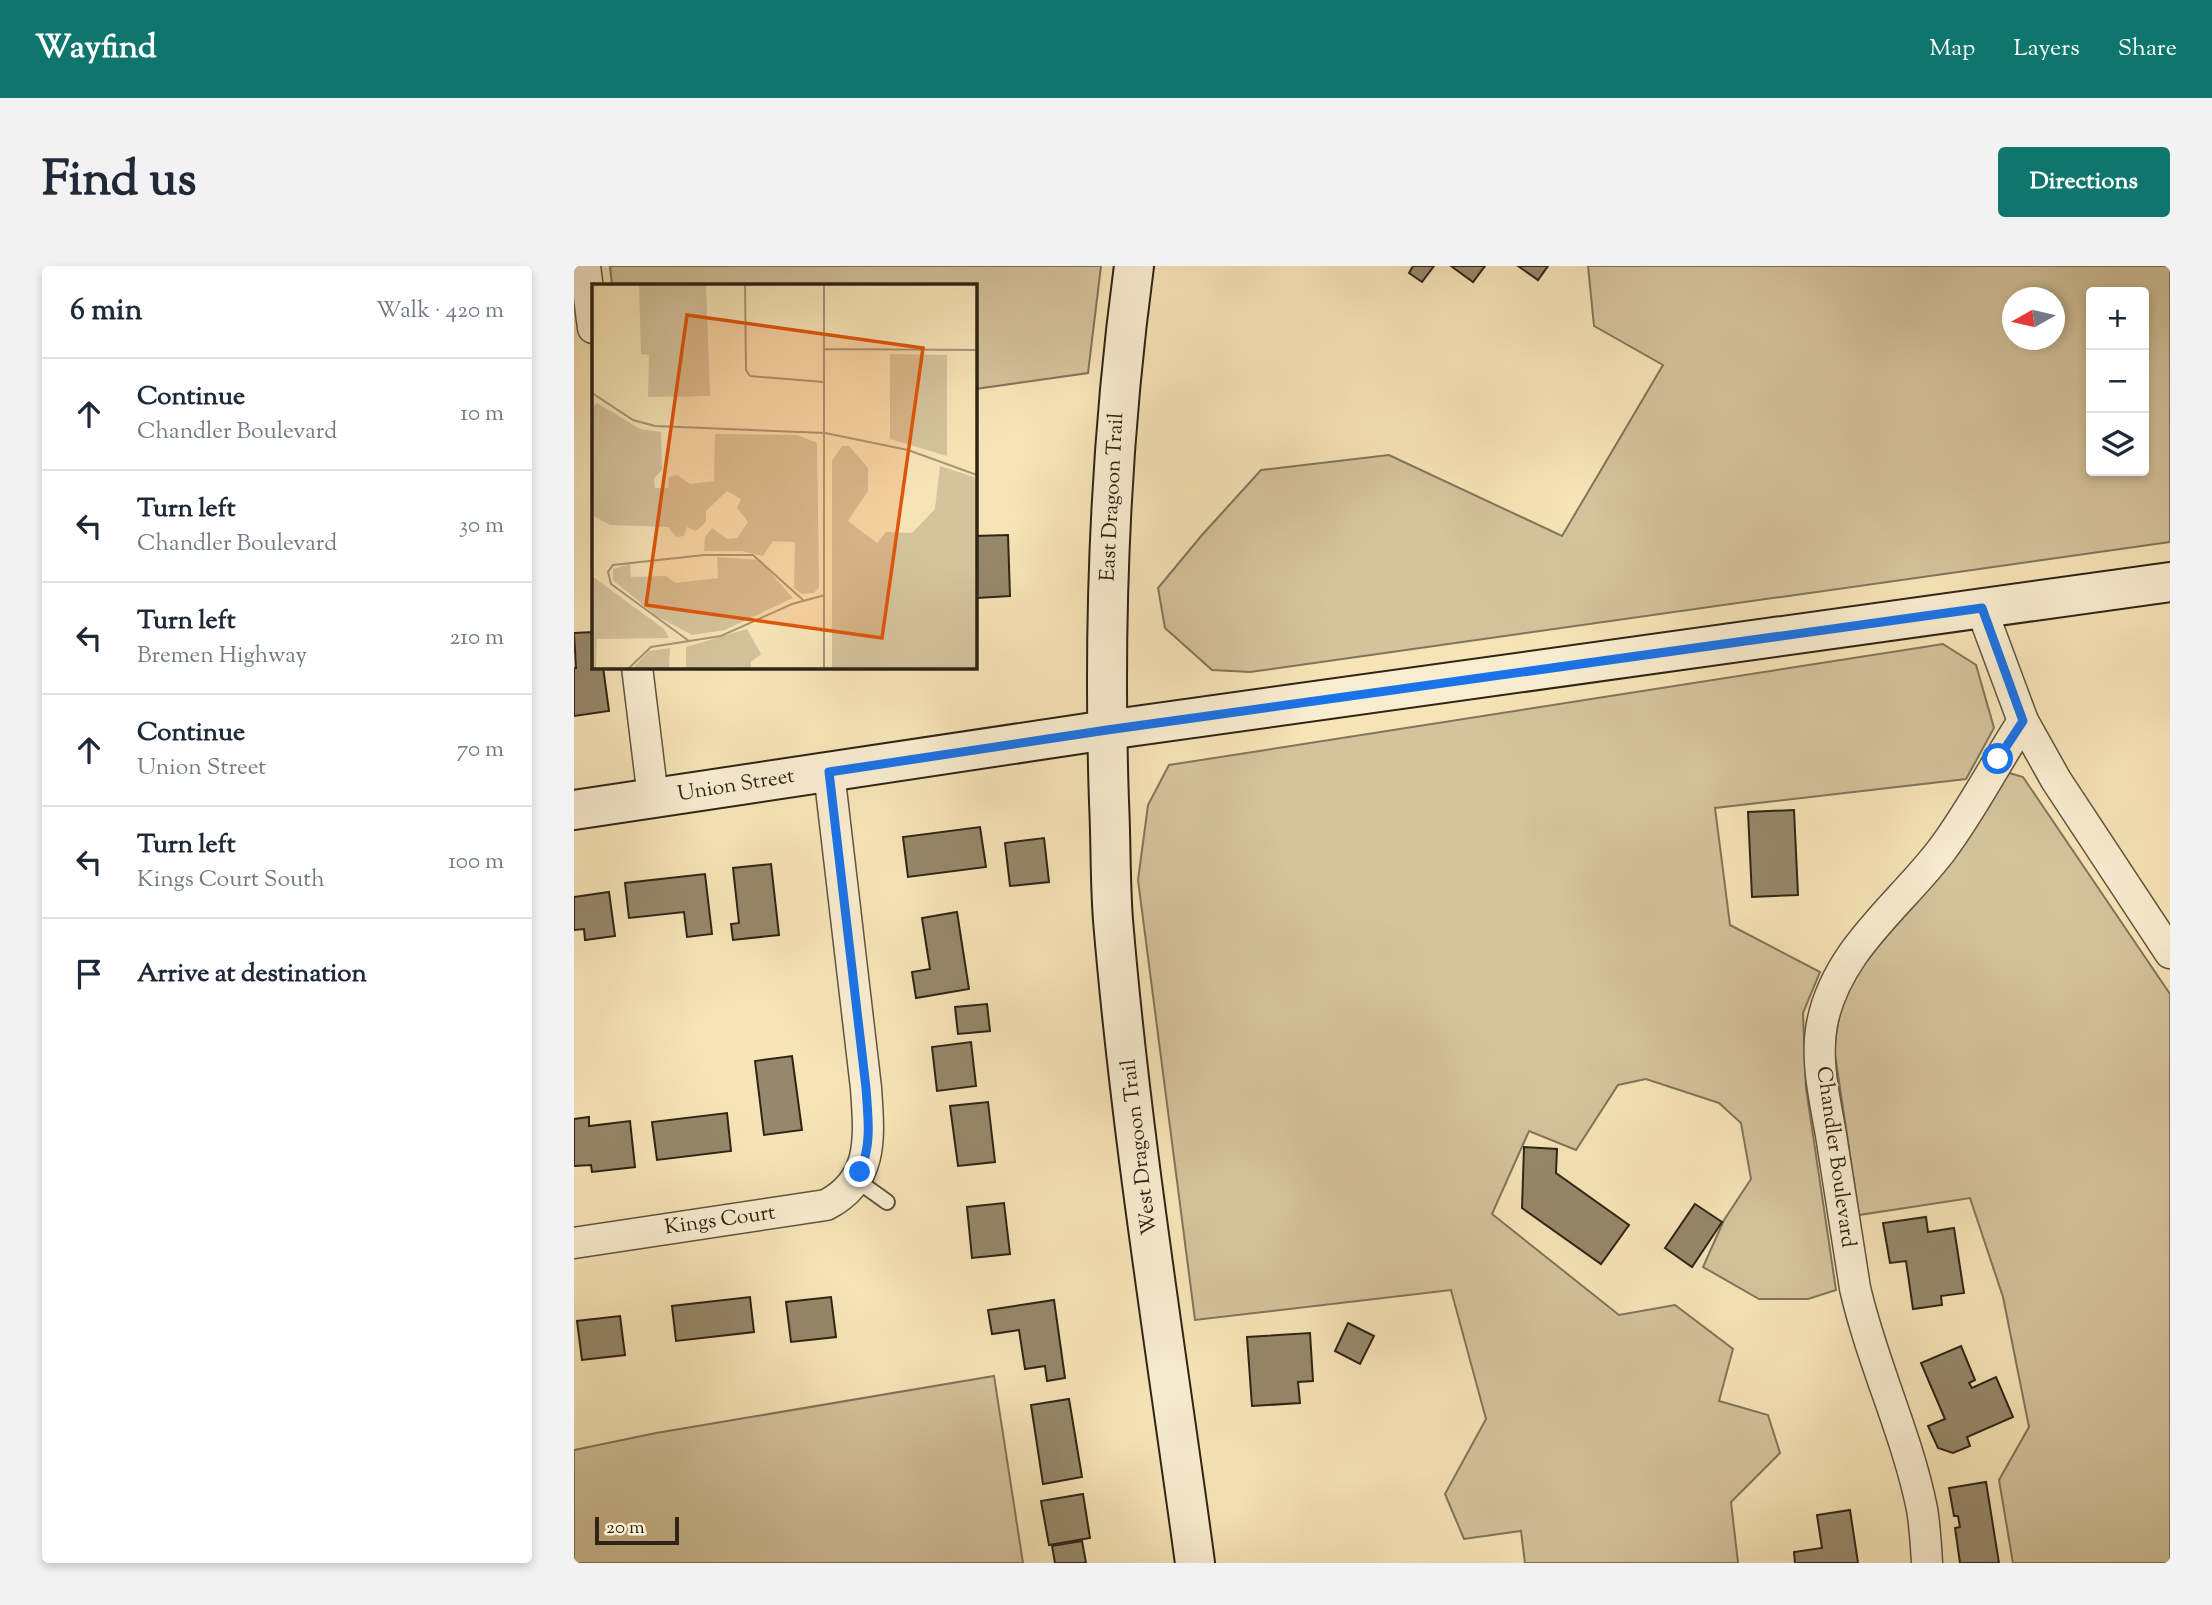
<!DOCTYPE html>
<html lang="en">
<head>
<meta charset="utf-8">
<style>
	:root { --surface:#fff; --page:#f2f2f3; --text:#1f2937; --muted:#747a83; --line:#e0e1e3; --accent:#0f766e }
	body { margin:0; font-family:"Sorts Mill Goudy",serif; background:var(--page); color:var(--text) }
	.controls { position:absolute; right:21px; top:21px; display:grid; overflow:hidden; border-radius:7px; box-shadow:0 4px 10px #0003 }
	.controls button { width:63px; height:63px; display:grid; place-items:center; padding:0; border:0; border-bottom:2px solid var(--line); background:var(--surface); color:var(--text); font:35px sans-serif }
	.compass { position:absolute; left:1428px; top:21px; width:63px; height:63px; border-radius:50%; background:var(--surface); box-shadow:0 4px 10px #0003; rotate:262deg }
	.scale { position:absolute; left:21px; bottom:18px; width:84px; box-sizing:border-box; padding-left:7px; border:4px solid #2f2417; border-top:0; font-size:19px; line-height:24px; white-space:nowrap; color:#2f2417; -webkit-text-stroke:5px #f9edd0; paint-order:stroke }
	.stop { position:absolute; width:21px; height:21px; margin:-16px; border:5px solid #1a73e8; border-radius:50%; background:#fff }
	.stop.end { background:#1a73e8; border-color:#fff; box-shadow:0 2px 7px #0008 }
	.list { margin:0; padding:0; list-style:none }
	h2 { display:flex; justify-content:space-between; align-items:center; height:91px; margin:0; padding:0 28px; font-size:30px }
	h2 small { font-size:23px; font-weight:400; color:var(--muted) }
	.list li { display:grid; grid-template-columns:46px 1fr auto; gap:21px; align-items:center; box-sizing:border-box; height:112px; padding:0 28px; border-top:2px solid var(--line) }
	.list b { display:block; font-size:26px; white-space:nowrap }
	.list p { margin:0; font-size:23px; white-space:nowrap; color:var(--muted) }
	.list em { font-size:23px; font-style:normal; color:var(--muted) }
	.icon { flex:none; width:38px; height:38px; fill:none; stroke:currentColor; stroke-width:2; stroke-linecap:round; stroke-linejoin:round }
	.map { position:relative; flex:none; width:1596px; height:1297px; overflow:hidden; border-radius:7px }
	header { display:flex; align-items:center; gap:42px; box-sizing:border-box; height:98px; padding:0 35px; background:var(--accent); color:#fff }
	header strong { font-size:33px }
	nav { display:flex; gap:38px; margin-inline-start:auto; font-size:24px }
	.intro { display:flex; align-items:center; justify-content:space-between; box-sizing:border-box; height:168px; padding:0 42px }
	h1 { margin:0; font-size:49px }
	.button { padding:18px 32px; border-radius:7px; background:var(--accent); color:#fff; font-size:24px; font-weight:700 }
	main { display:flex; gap:42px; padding:0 42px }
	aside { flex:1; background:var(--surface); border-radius:7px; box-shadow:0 4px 10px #0003 }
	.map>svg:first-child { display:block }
	.green { fill:#d4c39c; stroke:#82745a; stroke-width:2; fill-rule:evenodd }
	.building { fill:#96886a; stroke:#2f2417; stroke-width:2 }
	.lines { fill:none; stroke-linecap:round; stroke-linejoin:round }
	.lane-casing { stroke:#61543f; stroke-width:18 }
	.street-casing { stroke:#61543f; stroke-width:33 }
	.secondary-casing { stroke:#2f2417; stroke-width:42 }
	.lane { stroke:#f9edd0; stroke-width:14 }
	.street { stroke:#f9edd0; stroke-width:30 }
	.secondary { stroke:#f9edd0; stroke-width:38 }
	.route { stroke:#1a73e8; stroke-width:9 }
	.labels { text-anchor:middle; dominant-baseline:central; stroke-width:5; stroke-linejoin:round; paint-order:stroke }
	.street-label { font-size:21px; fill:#2f2417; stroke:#f9edd0 }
	.inset-road { fill:none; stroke:#a69777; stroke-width:2 }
	.view { fill:#df560d; fill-opacity:0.15; stroke:#df560d; stroke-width:3.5 }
	.inset-edge { fill:none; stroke:#2f2417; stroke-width:3.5 }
</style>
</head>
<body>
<header>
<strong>Wayfind</strong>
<nav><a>Map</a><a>Layers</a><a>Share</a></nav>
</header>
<div class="intro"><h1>Find us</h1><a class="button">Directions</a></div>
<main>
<aside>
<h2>6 min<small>Walk · 420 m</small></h2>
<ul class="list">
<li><svg class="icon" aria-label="ahead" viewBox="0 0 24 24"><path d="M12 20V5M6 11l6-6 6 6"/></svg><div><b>Continue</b><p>Chandler Boulevard</p></div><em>10 m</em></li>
<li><svg class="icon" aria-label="left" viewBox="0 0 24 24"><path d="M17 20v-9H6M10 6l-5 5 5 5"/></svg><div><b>Turn left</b><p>Chandler Boulevard</p></div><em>30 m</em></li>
<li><svg class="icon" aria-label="left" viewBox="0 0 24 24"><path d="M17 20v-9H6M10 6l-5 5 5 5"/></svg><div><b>Turn left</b><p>Bremen Highway</p></div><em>210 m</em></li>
<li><svg class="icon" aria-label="ahead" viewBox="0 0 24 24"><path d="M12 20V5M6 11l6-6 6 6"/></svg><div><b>Continue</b><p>Union Street</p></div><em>70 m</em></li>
<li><svg class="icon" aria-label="left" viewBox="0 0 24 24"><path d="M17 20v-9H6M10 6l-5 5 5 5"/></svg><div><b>Turn left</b><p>Kings Court South</p></div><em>100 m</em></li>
<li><svg class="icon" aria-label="arrive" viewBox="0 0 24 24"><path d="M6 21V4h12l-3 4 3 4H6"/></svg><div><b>Arrive at destination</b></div></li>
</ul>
</aside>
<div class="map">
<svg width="1596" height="1297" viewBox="0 0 1596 1297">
	<rect width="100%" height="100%" fill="#f6e4b7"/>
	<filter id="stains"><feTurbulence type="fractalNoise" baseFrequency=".00286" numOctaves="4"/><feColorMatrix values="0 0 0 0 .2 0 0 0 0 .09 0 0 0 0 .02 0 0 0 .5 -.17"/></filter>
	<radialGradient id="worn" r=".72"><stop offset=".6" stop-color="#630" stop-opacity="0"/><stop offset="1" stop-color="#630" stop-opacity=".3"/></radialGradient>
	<g class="green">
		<polygon points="36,0 527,0 514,107 401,123 401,19 38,19"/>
		<path d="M1014,0H1596V276L676,406L638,404L591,362L584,322L628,269L687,204L815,189L988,270L1089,99L1020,60ZM1517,26H1570V205H1517ZM1438,32H1480V74H1438Z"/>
		<polygon points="1369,378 1402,399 1420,462 1392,513 1141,542 1156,659 1246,706 1229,747 1232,822 1262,1024 1234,1033 1185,1033 1129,1001 1150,954 1177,913 1167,857 1145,837 1072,813 1044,819 1002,884 955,865 918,948 1045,1049 1101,1039 1159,1083 1145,1135 1194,1149 1206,1187 1157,1236 1164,1297 951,1297 947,1265 890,1273 871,1228 912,1153 877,1024 621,1054 564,614 574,539 595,499"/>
		<polygon points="1432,506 1449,511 1596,728 1596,1297 1439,1297 1425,1214 1455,1161 1429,1031 1396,932 1285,949 1260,782 1270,721 1317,661 1368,605 1414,542"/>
		<polygon points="420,1110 449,1297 0,1297 0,1184 82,1167"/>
	</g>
	<g class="building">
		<polygon points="839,0 860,0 848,16 835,7"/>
		<polygon points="877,0 911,0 899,16"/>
		<polygon points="944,0 974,0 964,14"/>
		<polygon points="434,269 436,330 403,332 401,270"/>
		<polygon points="19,366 19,401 29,401 35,445 0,450 0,402 2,402 0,367"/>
		<polygon points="1220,544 1224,629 1178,631 1174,546"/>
		<polygon points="406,561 412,601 334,611 329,571"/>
		<polygon points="470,572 475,616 436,620 431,577"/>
		<polygon points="197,598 205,669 159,674 157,658 165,657 159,602"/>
		<polygon points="131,608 138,668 113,671 110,646 55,652 51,617"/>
		<polygon points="35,626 41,670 11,674 10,663 0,664 0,631"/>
		<polygon points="383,646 395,723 342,732 338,706 356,703 348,652"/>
		<polygon points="413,738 416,765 384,768 381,741"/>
		<polygon points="397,776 402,820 363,825 358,781"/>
		<polygon points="218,790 228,864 190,869 181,795"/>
		<polygon points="414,836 421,896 384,900 376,840"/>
		<polygon points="153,847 157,885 83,894 78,856"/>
		<polygon points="15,851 15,860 56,855 61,901 18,906 17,899 0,900 0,853"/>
		<polygon points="950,881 983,883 982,907 1055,959 1027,998 948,942"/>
		<polygon points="430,937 436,988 398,992 393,941"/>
		<polygon points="1121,938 1148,956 1118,1001 1091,982"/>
		<polygon points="1352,951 1354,966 1380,962 1390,1027 1367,1030 1368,1039 1339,1043 1332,995 1316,997 1309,957"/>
		<polygon points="176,1031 180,1066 102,1075 98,1040"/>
		<polygon points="257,1031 262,1071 217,1076 212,1036"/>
		<polygon points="480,1034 491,1112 473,1115 471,1100 451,1103 445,1064 418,1068 414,1044"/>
		<polygon points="46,1050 51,1089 8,1094 3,1055"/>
		<polygon points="774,1057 800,1070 786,1098 761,1085"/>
		<polygon points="736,1067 739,1115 724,1116 726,1137 678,1140 673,1071"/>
		<polygon points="1387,1080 1401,1114 1395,1117 1398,1122 1422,1111 1439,1151 1393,1171 1396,1180 1379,1187 1364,1182 1354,1160 1371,1153 1347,1097"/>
		<polygon points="495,1133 508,1211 469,1218 457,1139"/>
		<polygon points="1412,1216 1425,1297 1386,1297 1381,1262 1386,1261 1384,1250 1380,1250 1375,1222"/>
		<polygon points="509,1228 516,1272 475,1279 467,1235"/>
		<polygon points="1276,1244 1284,1297 1221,1297 1220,1286 1248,1282 1243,1249"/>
		<polygon points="508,1275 512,1297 481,1297 478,1280"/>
	</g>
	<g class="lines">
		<g class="lane-casing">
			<polyline id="lane" points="281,913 313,936"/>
		</g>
		<g class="street-casing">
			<g id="street">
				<polyline points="11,0 19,62"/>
				<polyline points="1407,342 1449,455 1482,514 1596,687"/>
				<polyline points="63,401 79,532"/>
				<path d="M0,977L252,939C301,914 295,869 292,822L255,506"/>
				<path d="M1353,1297C1352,1279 1351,1261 1348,1243C1333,1168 1298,1097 1281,1022C1273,971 1265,920 1257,869C1251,834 1241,794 1248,758C1262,685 1324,641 1367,585C1398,544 1421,498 1449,455"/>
			</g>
		</g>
		<g class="secondary-casing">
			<g id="secondary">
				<path d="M560,0C536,178 529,357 535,536C537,575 536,615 539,654C557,869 592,1083 621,1297"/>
				<polyline points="0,544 533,464 1596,316"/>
			</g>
		</g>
		<use href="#lane" class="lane"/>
		<use href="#street" class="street"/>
		<use href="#secondary" class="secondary"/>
	</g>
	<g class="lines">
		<path class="route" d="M286,906C298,878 294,852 292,822L255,506L533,464L1408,342L1449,455L1424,493"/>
	</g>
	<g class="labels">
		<g class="street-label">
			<text transform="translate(539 231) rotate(-87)">East Dragoon Trail</text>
			<text transform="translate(162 520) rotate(-9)">Union Street</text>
			<text transform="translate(566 881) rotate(-97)">West Dragoon Trail</text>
			<text transform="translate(1261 891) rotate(82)">Chandler Boulevard</text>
			<text transform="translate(146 955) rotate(-8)">Kings Court</text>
		</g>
	</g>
	<g transform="translate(18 18)">
		<rect width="385" height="385" fill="#f6e4b7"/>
		<path d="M47,0H114L118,112L56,113L57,71L49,70ZM298,70L355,71V172L298,155ZM5,119L48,145L69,148L70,186L62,194L63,204H76L77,193L85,191L98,200L122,197L123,150L205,151L225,159L227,303L222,309L210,310L202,304L203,258L181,257L171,272L150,267H112L113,253L120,244L135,255L145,254L156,238L145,224L149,215L135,207L114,227V238L104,247L95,243L92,252L84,253L76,243L18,241L0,231V123ZM250,162H257L276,184V207L256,237L285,259L294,248L320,249L343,225L348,182L385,194V385H240V177ZM125,273L167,276L201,314L133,346L100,351L63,331L21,296V285L38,280L39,293L74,292L83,299L126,294ZM0,292L72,345L77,354L5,355L4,383H30L0,385ZM155,345L169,370L159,378V385H94V363ZM78,364L77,385H40L57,367Z" fill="#d4c39c"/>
		<path class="inset-road" d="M153,0L154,86L158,92M232,0V385M232,65L385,66M158,92L232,98M0,109L41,136L63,142L233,149L316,166L385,191M97,357L19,300L16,288L21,281L112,271H161L211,316M36,385L59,363L129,352L200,320L233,311"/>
		<path class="view" d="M95,31L331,64L290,354L54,321Z"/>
		<rect width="385" height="385" class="inset-edge"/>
	</g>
	<rect width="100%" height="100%" filter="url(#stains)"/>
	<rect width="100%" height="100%" fill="url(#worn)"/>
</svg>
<div class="controls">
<button>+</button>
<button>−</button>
<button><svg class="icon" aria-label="layers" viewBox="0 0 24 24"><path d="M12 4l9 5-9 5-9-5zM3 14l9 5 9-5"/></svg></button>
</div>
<svg class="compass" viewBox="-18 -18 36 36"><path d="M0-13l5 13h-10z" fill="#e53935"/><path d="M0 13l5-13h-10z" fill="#747a83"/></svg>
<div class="scale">20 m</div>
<div class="stop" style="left:1424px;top:493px"></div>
<div class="stop end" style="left:286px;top:906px"></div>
</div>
</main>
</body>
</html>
